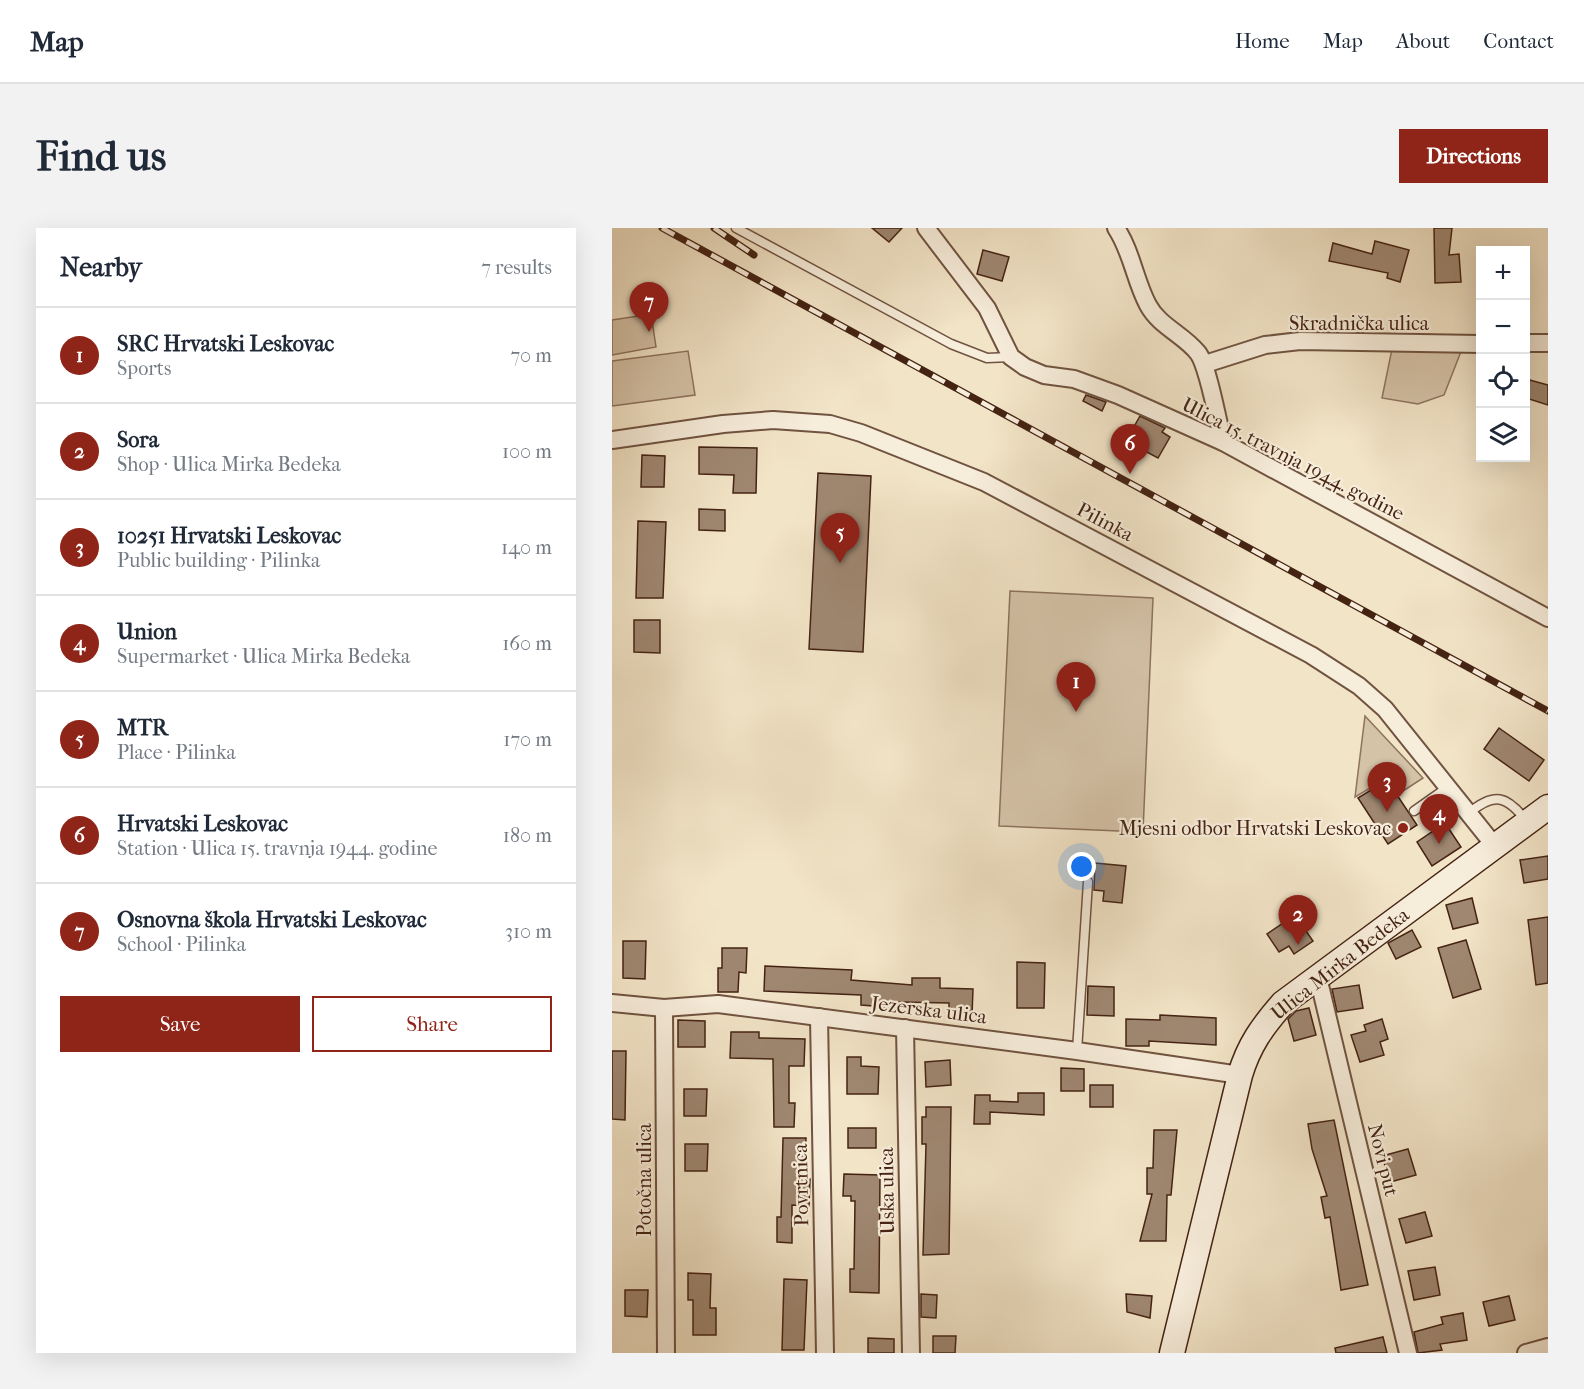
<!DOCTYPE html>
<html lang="en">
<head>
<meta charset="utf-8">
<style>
	:root { --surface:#fff; --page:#f2f2f3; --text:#1f2937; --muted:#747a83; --line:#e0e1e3; --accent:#8f2418 }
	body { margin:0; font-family:"IM FELL French Canon",serif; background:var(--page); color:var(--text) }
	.controls { position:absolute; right:18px; top:18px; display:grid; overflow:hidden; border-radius:0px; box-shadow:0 6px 24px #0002 }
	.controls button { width:54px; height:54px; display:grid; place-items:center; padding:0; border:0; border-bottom:2px solid var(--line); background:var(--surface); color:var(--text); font:30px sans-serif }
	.you { position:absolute; left:470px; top:639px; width:21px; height:21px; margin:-15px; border:4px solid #fff; border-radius:50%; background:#1a73e8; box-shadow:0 0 0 9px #1a73e833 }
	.badge { display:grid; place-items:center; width:39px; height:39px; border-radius:50%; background:var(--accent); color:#fff; font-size:20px; font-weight:700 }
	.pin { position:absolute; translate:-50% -50px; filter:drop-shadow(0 2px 3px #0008) }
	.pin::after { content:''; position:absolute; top:32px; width:21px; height:18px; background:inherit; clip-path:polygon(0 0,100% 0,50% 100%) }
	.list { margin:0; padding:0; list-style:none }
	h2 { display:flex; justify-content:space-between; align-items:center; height:78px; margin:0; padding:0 24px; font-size:26px }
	h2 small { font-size:20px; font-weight:400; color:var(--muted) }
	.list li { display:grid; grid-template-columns:39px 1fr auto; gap:18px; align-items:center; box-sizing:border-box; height:96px; padding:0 24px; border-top:2px solid var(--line) }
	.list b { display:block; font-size:22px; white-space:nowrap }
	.list p { margin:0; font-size:20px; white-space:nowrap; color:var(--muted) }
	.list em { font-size:20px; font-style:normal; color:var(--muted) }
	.actions { display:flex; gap:12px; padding:18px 24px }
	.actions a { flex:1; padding:14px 0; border:2px solid var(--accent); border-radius:0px; text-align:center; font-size:21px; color:var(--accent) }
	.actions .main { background:var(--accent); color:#fff }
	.icon { flex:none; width:33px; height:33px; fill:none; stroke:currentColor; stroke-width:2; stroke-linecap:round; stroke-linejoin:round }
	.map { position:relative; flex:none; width:936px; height:1125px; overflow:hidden; border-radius:0px }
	header { display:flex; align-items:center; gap:36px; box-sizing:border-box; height:84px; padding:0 30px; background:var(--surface); border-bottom:2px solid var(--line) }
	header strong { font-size:28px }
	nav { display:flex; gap:33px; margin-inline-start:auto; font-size:21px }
	.intro { display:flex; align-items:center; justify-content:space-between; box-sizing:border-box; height:144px; padding:0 36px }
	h1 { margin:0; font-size:42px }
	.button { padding:15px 27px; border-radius:0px; background:var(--accent); color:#fff; font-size:21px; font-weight:700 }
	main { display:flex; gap:36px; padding:0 36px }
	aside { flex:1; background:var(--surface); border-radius:0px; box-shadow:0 6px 24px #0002 }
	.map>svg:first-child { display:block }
	.green { fill:#d5c3a8; stroke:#8d735e; stroke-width:1.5 }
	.building { fill:#9f8771; stroke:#452313; stroke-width:1.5 }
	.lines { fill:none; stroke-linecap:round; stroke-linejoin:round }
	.service-casing { stroke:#705340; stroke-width:11 }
	.minor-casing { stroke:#705340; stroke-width:20 }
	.secondary-casing { stroke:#452313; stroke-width:27 }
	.service { stroke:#f7eddb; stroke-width:8 }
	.minor { stroke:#f7eddb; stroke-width:16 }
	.secondary { stroke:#f7eddb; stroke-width:24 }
	.rail-casing { stroke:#452313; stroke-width:7 }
	.rail { stroke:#f7eddb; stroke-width:4.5; stroke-dasharray:14; stroke-linecap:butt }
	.poi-dot { fill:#8f2418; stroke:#f7eddb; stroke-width:2 }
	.labels { text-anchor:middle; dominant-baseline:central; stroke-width:4.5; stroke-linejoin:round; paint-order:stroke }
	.street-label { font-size:20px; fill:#452313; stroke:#f7eddb }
	.poi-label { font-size:20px; fill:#452313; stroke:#f7eddb; text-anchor:end }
</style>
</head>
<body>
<header>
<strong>Map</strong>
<nav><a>Home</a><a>Map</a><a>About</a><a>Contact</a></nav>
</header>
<div class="intro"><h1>Find us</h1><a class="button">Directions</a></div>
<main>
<aside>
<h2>Nearby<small>7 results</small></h2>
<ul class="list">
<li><span class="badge">1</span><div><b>SRC Hrvatski Leskovac</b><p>Sports</p></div><em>70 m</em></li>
<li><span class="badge">2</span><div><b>Sora</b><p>Shop · Ulica Mirka Bedeka</p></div><em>100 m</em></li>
<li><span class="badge">3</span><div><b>10251 Hrvatski Leskovac</b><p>Public building · Pilinka</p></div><em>140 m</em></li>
<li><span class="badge">4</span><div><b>Union</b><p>Supermarket · Ulica Mirka Bedeka</p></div><em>160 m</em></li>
<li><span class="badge">5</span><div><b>MTR</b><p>Place · Pilinka</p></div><em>170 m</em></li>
<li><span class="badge">6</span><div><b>Hrvatski Leskovac</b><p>Station · Ulica 15. travnja 1944. godine</p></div><em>180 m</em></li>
<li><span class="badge">7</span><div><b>Osnovna škola Hrvatski Leskovac</b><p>School · Pilinka</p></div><em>310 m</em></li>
</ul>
<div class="actions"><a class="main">Save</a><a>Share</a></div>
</aside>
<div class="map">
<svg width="936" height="1125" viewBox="0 0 936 1125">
	<rect width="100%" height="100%" fill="#f2e4c7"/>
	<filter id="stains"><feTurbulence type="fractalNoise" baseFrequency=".00333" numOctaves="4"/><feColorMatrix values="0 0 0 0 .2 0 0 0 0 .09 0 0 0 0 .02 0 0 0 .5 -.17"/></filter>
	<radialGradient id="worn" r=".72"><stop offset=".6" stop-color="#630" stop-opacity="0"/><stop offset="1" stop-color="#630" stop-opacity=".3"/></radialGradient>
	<g class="green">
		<polygon points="39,86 44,119 0,127 0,92"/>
		<polygon points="780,121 850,121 832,167 806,176 770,170"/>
		<polygon points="76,123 83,167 0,178 0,133"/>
		<polygon points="398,363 541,370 531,604 387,598"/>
		<polygon points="753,488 811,550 788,565 775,550 743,569"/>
	</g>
	<g class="building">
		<polygon points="260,0 290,0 277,14"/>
		<polygon points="822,0 840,0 837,27 847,26 849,54 823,55"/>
		<polygon points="763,13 797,22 788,54 775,50 776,45 717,33 721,15 760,26"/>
		<polygon points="371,22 397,29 390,53 365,46"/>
		<polygon points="914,151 936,157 936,177 914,170"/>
		<polygon points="474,167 494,174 490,183 471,173"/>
		<polygon points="528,188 553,200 550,204 558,209 546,230 514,213"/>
		<polygon points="87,219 145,220 144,265 121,265 122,247 87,246"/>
		<polygon points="30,227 53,228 52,259 29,259"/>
		<polygon points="206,245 259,248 251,424 197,421"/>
		<polygon points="87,281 113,282 113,303 87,302"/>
		<polygon points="26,293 54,294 51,370 24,370"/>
		<polygon points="22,392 48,392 48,425 22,424"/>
		<polygon points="887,500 932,532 917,553 872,521"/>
		<polygon points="775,552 805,597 776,616 746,570"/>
		<polygon points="833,595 849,619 820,638 805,614"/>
		<polygon points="936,628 936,651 912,655 908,632"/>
		<polygon points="483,635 514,638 510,675 491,673 492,663 482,662"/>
		<polygon points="860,670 866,695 841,701 834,677"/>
		<polygon points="683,687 701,713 682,726 677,718 667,724 655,706"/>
		<polygon points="936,689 936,755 924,757 916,692"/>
		<polygon points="800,702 809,719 784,731 776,715"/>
		<polygon points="854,712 869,761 841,770 826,720"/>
		<polygon points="11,713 34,713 33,751 11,750"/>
		<polygon points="110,720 135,720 134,745 127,744 126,764 106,764 106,740 110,740"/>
		<polygon points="405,734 433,735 432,780 405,780"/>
		<polygon points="153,738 240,742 239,752 300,757 300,750 328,750 328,760 361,761 360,787 337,787 337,775 287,774 286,780 249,777 249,767 152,763"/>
		<polygon points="747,757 751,780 725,784 720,761"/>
		<polygon points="476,758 502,759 502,788 475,787"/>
		<polygon points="697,780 704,807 682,813 676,791 684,783"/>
		<polygon points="548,787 604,790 604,817 537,813 537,818 514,818 514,791 548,792"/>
		<polygon points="770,791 776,811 768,814 772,827 748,834 739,807 754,803 752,797"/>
		<polygon points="66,792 93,793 93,819 66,819"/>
		<polygon points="119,804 147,804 147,810 193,811 192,838 177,838 177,875 183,875 182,899 162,899 161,831 118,830"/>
		<polygon points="0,823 14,823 13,892 0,891"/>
		<polygon points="235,829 249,829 249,838 267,839 266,866 235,866"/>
		<polygon points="338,832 339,857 314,859 313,834"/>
		<polygon points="449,840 472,841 472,863 449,863"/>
		<rect x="478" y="857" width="23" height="22"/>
		<polygon points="72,861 95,861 94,888 72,888"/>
		<polygon points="406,865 432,865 432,887 378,884 378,896 362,896 363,867 378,867 378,873 406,874"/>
		<polygon points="314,879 339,879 337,1026 311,1027 314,916 310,916 310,889 314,889"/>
		<polygon points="722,892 756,1057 729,1062 718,989 713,990 709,969 715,968 700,921 696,896"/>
		<rect x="236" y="900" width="28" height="20"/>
		<polygon points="542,902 565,902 559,967 555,967 554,1013 528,1013 540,966 535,966 535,940 541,940"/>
		<polygon points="171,910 194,910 193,951 198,951 197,978 180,977 180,1015 165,1014 165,989 169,989"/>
		<polygon points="73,916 96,916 95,943 73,943"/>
		<polygon points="796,921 804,947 778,954 770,928"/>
		<polygon points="232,946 268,947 267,1065 238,1064 238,1041 242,1041 243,973 239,973 239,968 231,968"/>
		<polygon points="813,984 820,1008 794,1015 787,991"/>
		<polygon points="823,1039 828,1067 802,1072 796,1043"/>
		<polygon points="76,1045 99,1046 98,1080 104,1080 104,1107 81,1107 81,1072 76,1072"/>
		<polygon points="172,1051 195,1052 192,1122 170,1122"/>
		<polygon points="13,1062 36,1062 35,1089 13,1088"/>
		<polygon points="309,1066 325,1067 324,1090 309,1089"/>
		<polygon points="514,1066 540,1068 538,1090 515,1084"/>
		<polygon points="897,1068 903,1092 877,1098 871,1074"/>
		<polygon points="851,1085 855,1112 828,1116 830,1122 806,1125 802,1104 831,1096 829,1089"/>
		<polygon points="321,1108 344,1108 343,1125 321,1125"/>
		<polygon points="771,1109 775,1125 724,1125 723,1120"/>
		<polygon points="256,1110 282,1111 282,1125 256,1125"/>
	</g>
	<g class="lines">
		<g class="service-casing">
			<g id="service">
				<polyline points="124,0 339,116 375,130 399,129"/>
				<polyline points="802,583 836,559"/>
				<path d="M857,585C882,564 895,567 915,594"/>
				<polyline points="465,823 476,654"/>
			</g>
		</g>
		<g class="minor-casing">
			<g id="minor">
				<polyline points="314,0 375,80 399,129 413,139 432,147 462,151 506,167 611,214 936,390"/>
				<path d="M504,0C520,24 523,53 536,77C547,98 572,107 586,125C596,138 606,194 611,214"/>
				<polyline points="914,115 936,115"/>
				<polyline points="593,136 653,117 688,113 868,116"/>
				<polyline points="0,212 111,196 161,192 218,196 249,205 372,254 699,427 747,458 773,481 882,617"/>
				<polyline points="706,749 796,1125"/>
				<polyline points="0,775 52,780 106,776 465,823 628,847"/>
				<polyline points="52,780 54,1125"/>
				<polyline points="207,789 213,1125"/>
				<polyline points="293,800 299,1125"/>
				<polyline points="914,1125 936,1119"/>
			</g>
		</g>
		<g class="secondary-casing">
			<path id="secondary" d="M560,1125L628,847C637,817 650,799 671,775L936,579"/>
		</g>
		<use href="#service" class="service"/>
		<use href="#minor" class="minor"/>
		<use href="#secondary" class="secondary"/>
		<g class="rail-casing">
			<g id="rail">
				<polyline points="50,0 936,483"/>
				<polyline points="102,0 142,27"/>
			</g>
		</g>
		<use href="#rail" class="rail"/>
	</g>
	<circle class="poi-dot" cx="791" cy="600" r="6"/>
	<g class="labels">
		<g class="street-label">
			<text x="747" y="95">Skradnička ulica</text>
			<text transform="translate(681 231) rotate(27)">Ulica 15. travnja 1944. godine</text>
			<text transform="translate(493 294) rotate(28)">Pilinka</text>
			<text transform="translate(728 736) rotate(-38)">Ulica Mirka Bedeka</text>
			<text transform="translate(317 782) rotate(7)">Jezerska ulica</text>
			<text transform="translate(771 932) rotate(76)">Novi put</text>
			<text transform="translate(32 952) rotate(-90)">Potočna ulica</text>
			<text transform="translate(189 957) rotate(-91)">Povrtnica</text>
			<text transform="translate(275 963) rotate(-91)">Uska ulica</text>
		</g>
		<g class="poi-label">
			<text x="779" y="600">Mjesni odbor Hrvatski Leskovac</text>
		</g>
	</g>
	<rect width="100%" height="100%" filter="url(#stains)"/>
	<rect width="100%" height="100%" fill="url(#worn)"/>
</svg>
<div class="controls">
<button>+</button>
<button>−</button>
<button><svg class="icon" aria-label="locate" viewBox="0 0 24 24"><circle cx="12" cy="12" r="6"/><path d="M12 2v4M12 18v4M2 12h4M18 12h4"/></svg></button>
<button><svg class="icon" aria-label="layers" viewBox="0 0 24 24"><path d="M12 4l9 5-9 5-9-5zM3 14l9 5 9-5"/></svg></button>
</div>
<div class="you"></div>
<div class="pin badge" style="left:464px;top:484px">1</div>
<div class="pin badge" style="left:686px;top:717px">2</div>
<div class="pin badge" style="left:775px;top:584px">3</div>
<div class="pin badge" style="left:827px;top:616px">4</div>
<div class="pin badge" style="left:228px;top:335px">5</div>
<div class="pin badge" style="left:518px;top:246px">6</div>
<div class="pin badge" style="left:37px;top:104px">7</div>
</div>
</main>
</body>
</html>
